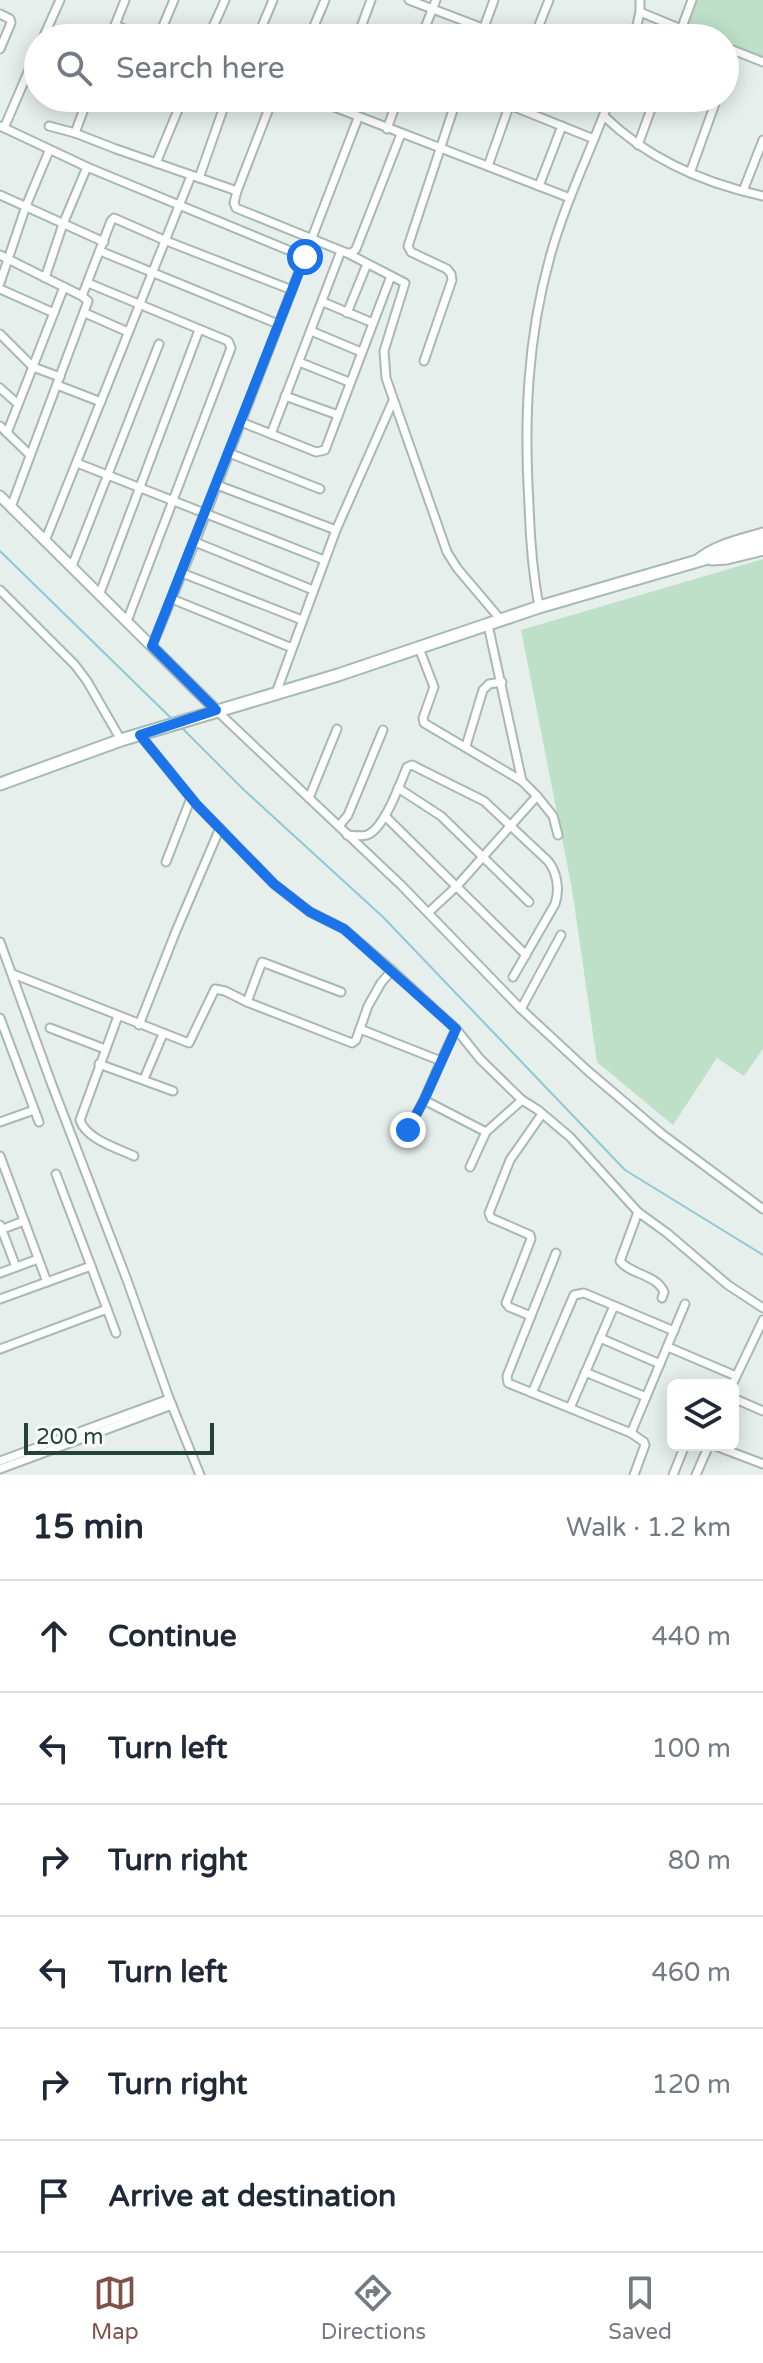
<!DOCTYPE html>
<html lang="en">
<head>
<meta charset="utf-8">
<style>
	:root { --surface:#fff; --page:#f2f2f3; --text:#1f2937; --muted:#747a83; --line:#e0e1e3; --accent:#7f5249 }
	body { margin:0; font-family:"Varela Round",sans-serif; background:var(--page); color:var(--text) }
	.controls { position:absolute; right:24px; bottom:24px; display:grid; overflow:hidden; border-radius:12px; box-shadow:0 4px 20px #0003 }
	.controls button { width:72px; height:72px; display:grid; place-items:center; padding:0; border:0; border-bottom:2px solid var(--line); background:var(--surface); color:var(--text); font:40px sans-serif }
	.scale { position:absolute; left:24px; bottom:20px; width:190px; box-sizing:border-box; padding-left:8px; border:4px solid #24423a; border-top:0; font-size:22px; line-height:28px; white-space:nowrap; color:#24423a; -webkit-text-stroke:6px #f7fbf9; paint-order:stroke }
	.stop { position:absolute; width:24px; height:24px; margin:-18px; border:6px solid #1a73e8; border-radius:50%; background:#fff }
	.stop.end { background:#1a73e8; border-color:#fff; box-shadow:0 2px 8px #0008 }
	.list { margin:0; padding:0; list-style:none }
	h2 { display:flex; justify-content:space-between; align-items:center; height:104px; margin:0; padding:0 32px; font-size:34px }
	h2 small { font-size:26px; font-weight:400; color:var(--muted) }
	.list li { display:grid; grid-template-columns:52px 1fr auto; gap:24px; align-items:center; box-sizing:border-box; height:112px; padding:0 32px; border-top:2px solid var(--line) }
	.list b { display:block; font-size:30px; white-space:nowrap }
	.list em { font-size:26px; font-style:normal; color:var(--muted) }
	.icon { flex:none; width:44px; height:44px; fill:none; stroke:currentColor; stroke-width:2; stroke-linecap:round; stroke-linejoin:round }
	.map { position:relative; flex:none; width:763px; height:1475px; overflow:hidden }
	.search { position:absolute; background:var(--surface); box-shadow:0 4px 20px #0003; left:24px; right:24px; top:24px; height:88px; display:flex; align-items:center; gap:20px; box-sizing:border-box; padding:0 28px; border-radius:44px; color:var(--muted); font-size:30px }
	.sheet { height:776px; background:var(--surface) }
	nav { display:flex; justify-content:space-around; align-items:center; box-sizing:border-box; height:112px; border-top:2px solid var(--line); background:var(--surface); font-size:22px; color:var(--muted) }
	nav a { display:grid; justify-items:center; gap:4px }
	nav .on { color:var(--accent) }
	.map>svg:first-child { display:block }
	.green { fill:#bfe0c8 }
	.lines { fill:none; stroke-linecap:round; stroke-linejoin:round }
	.stream { stroke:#8ec9d4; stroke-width:2 }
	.minor-casing { stroke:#a8b8b2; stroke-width:11 }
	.tertiary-casing { stroke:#a8b8b2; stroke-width:13 }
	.secondary-casing { stroke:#a4bbb3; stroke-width:15 }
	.minor { stroke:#fff; stroke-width:7 }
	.tertiary { stroke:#fff; stroke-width:9 }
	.secondary { stroke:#fff; stroke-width:11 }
	.route { stroke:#1a73e8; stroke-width:10 }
</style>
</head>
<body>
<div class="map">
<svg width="763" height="1475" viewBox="0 0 763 1475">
	<rect width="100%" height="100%" fill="#e6efeb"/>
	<g class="green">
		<polygon points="698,0 763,0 763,58 725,42 725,38 715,38 688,27"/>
		<polygon points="763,559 763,1049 744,1076 717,1058 673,1125 597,1062 572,889 521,630"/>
	</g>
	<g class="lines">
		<g class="stream">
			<polyline points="0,551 172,719"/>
			<polyline points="180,726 244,790 383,917 625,1170 763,1255"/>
		</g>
		<g class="minor-casing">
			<g id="minor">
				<polyline points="409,0 509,38"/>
				<polyline points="640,12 703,38"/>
				<polyline points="0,14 10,19 11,23 0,49"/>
				<polyline points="115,25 147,38"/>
				<polyline points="43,38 60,0"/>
				<polyline points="110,38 125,0"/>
				<polyline points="158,38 174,0"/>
				<polyline points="208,38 225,0"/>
				<polyline points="257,38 273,0"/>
				<polyline points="309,38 325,0"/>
				<polyline points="357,38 371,0"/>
				<polyline points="421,38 436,0"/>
				<polyline points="480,38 494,0"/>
				<polyline points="534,38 549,0"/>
				<polyline points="634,38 640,12 640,0"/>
				<polyline points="678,38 692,0"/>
				<polyline points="725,47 763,62"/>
				<polyline points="725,75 734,51"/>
				<polyline points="273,98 237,191 234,203 236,208 347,253 352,253 356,249 401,134"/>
				<polyline points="311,98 570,198"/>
				<polyline points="492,98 594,139"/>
				<path d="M604,116C648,159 703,183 763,196"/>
				<polyline points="0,126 87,167 305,257"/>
				<polyline points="49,126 75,133 116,149 237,191"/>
				<polyline points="4,128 38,49"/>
				<polyline points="387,129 398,98"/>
				<polyline points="75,133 88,98"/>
				<polyline points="638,145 655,98"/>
				<polyline points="156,163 183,98"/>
				<polyline points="488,166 512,98"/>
				<polyline points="690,173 717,98"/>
				<polyline points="199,178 227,98"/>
				<polyline points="539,186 562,126"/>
				<polyline points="743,191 763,140"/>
				<polyline points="0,195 104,242"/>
				<polyline points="100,251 278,324"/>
				<polyline points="347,253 405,283 384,351 386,378 447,552 457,568 501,620"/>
				<polyline points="0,255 82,296 88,301 11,507"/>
				<polyline points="45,278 63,224 87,167"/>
				<polyline points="0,283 26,206 49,151"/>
				<polyline points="88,283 228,341 231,348 127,621"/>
				<polyline points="0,289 54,313"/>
				<polyline points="82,296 111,221 114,218 164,240 292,290"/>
				<polyline points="323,302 373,323"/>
				<polyline points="85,313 128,332"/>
				<polyline points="347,313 367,264"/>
				<polyline points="311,331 361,352"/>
				<polyline points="0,334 33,367 60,377"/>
				<polyline points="424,361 452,280 451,274 447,269 411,252 408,246 457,98"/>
				<polyline points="299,362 349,382"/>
				<polyline points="57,385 101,402"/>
				<polyline points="0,388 18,404"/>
				<polyline points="285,396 338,415"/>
				<polyline points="241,422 316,452 325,450 391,276"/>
				<polyline points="0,426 30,455"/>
				<polyline points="7,433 64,287"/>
				<polyline points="271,434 341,251"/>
				<polyline points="229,453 320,489"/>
				<polyline points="77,463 324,560"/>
				<polyline points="217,485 336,530"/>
				<polyline points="45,541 191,176"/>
				<polyline points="195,542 313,590"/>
				<polyline points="72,566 159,344"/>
				<polyline points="182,573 302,620"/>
				<polyline points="0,590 75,665 87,681 121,740"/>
				<polyline points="100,593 199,330"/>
				<polyline points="172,599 292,648"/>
				<path d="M539,607C533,574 530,538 529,504C524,421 527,339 550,257C565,202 591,151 610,98"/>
				<polyline points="488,625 522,781"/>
				<polyline points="152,646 195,542 358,118"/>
				<polyline points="419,648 434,687 423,718 424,723 522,781 537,796 457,886 429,912"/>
				<polyline points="276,693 336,530 393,401"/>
				<polyline points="216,710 401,885 521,1009 588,1071 662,1134 763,1209"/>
				<polyline points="140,735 196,804 274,884 310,912 344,929 394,972 456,1029 480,1059 522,1100 538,1110 570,1137 638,1212 667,1233 728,1285 763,1308"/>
				<polyline points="466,746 483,690 489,684 502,682"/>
				<polyline points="398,788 441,816 529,902"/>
				<polyline points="537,796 553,816 558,835"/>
				<polyline points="309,798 337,729"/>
				<polyline points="385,816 526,955"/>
				<polyline points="339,826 348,815 383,730"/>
				<path d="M347,835C353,835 360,837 367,835C384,829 400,784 407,767L412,765L484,801L548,861C557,872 560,890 555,904L513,977"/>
				<polyline points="166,862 191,798"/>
				<polyline points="0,942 52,1085 127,1280 169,1398 200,1475"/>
				<polyline points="13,974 189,1043 215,989 225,991 247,1002"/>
				<polyline points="341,992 262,962 247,1002 352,1043 356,1040 368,1006 381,983 392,970"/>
				<polyline points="521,1009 561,935"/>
				<path d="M118,1016L80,1120C86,1139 117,1148 134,1156"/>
				<polyline points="0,1018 39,1122"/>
				<polyline points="139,1025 176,931 220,828"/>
				<polyline points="50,1028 105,1049"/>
				<polyline points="360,1029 441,1061 456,1029"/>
				<polyline points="99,1064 173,1091"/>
				<polyline points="144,1079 163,1034"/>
				<polyline points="424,1100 486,1132"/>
				<polyline points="0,1122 34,1110"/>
				<polyline points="408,1130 424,1100 441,1061"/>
				<polyline points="0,1156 47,1282"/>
				<polyline points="470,1167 486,1132 522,1100"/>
				<path d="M638,1212L620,1261C631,1275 656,1274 664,1292L662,1298"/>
				<polyline points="0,1225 16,1267"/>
				<polyline points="0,1230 24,1221"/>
				<polyline points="556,1253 507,1376 508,1383 631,1433 644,1442 645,1445 634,1475"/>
				<polyline points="91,1266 116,1333"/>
				<polyline points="0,1273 38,1259"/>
				<polyline points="0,1299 91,1266 56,1174"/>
				<polyline points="531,1316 509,1307 506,1303 531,1239 530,1235 491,1218 489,1213 510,1160 542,1114"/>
				<polyline points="600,1338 660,1364"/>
				<polyline points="668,1347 736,1376"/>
				<polyline points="0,1349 107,1309"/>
				<polyline points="585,1372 646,1397"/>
				<polyline points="732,1385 763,1320"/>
				<polyline points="532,1393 574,1295 584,1293 674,1331"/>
				<polyline points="733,1398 763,1411"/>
				<polyline points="570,1408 614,1306"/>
				<polyline points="631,1433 685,1304"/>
				<polyline points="713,1445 763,1464"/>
				<polyline points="0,1461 169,1399"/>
				<polyline points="0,1469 172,1405"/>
				<polyline points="673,1475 685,1445"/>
				<polyline points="696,1475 709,1445"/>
			</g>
		</g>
		<g class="tertiary-casing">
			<g id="tertiary">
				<polyline points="0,496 216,710"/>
				<polyline points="712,560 727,559 763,550"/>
				<path d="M696,561C714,545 740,540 763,533"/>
			</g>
		</g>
		<g class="secondary-casing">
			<polyline id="secondary" points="0,784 121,740 338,675 539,607 763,542"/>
		</g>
		<use href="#minor" class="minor"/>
		<use href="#tertiary" class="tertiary"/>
		<use href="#secondary" class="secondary"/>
	</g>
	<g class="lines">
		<polyline class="route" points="305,257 152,646 216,710 140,735 196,804 274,884 310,912 344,929 456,1029 424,1100 408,1130"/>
	</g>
</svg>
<div class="controls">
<button><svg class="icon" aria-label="layers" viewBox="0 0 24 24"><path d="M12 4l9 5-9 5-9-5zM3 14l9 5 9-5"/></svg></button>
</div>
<div class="scale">200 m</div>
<div class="stop" style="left:305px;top:257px"></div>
<div class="stop end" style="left:408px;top:1130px"></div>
<div class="search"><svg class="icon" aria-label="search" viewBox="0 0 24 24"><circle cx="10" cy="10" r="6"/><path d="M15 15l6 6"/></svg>Search here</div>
</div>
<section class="sheet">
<h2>15 min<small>Walk · 1.2 km</small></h2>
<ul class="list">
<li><svg class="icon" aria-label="ahead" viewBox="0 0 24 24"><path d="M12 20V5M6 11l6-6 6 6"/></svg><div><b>Continue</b></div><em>440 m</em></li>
<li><svg class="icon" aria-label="left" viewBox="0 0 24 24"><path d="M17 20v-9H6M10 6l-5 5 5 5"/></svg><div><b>Turn left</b></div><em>100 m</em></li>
<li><svg class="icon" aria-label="right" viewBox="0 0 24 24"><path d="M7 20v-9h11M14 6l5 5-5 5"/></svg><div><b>Turn right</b></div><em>80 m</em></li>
<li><svg class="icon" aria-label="left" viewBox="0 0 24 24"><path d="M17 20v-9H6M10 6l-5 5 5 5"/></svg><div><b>Turn left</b></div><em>460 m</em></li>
<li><svg class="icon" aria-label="right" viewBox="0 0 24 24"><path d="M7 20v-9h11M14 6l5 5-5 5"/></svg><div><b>Turn right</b></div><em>120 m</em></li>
<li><svg class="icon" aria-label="arrive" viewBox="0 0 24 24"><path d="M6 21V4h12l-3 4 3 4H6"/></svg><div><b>Arrive at destination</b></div></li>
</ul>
</section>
<nav>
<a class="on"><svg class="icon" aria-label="map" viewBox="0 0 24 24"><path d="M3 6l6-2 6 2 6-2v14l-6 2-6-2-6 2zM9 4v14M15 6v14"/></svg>Map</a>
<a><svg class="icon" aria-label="directions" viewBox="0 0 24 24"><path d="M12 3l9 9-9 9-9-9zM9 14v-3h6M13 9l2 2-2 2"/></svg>Directions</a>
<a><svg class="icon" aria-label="saved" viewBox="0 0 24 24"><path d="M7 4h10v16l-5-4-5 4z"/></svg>Saved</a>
</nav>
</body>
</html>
